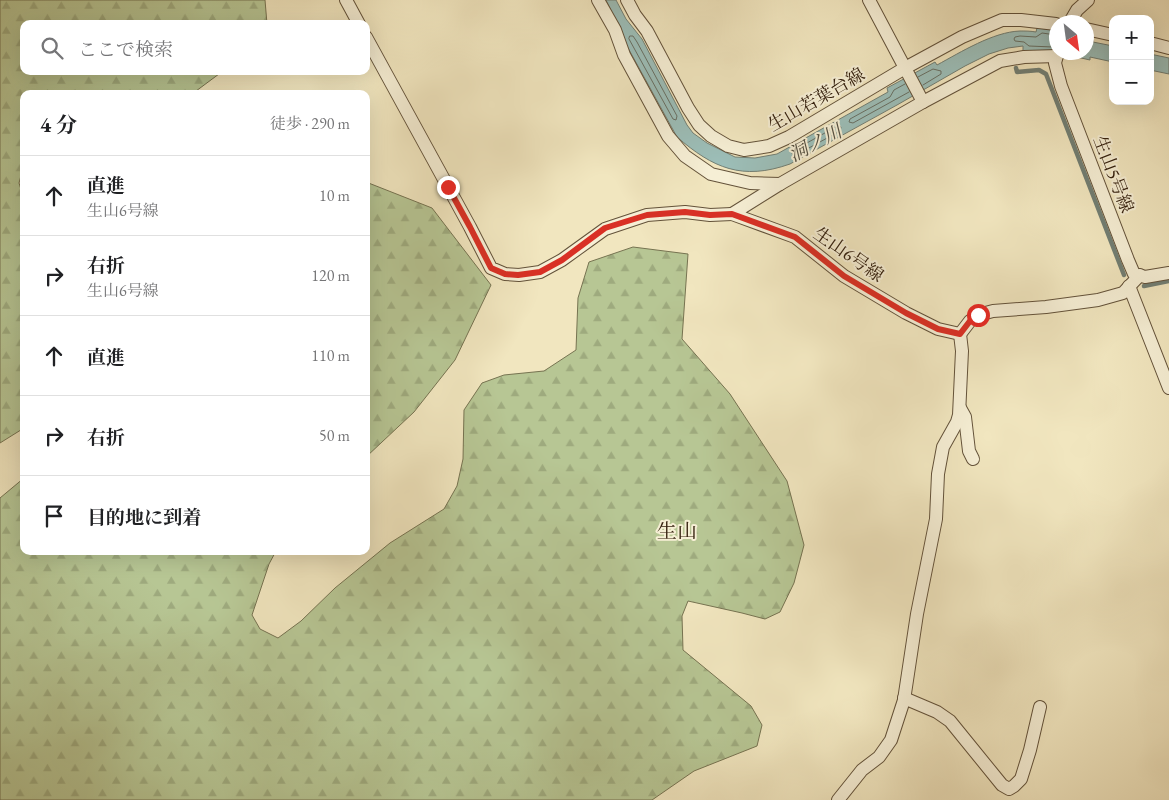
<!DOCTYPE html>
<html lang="ja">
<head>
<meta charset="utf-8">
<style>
	:root { --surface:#fff; --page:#f6f6f6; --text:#202124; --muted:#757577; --line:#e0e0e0 }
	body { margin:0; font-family:"EB Garamond","Noto Serif JP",serif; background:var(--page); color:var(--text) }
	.controls { position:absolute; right:15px; top:15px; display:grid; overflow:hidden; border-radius:10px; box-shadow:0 5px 20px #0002 }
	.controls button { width:45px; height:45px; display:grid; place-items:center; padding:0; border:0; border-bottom:1px solid var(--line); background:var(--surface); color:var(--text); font:25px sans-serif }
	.compass { position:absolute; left:1049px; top:15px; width:45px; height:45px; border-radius:50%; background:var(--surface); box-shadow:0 5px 20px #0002; rotate:151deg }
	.stop { position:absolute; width:15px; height:15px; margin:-11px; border:4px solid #d93025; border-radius:50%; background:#fff }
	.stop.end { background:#d93025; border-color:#fff; box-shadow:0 1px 5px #0008 }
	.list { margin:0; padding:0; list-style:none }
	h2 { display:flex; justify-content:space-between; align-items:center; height:65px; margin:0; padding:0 20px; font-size:21px }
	h2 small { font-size:16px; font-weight:400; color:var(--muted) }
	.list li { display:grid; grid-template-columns:32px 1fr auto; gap:15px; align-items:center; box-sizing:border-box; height:80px; padding:0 20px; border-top:1px solid var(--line) }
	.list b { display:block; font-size:19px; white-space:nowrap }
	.list p { margin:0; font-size:16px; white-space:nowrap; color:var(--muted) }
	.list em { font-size:16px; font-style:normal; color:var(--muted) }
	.icon { flex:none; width:28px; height:28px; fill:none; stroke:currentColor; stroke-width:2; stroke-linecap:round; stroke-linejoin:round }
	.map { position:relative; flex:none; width:1169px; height:800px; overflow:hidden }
	.search { position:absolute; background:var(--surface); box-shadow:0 5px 20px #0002; left:20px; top:20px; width:350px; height:55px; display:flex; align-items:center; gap:12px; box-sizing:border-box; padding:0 18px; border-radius:10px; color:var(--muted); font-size:19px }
	.panel { position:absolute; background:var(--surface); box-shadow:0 5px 20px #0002; left:20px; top:90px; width:350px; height:465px; border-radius:10px }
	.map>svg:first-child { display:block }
	.forest { fill:url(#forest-firs); stroke:#767351 }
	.water { fill:#9cbeb8; stroke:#727f74 }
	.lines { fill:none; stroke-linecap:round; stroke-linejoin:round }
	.shore { stroke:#686f63; stroke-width:1 }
	.stream { stroke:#727f74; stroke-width:4.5 }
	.street-casing { stroke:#63523a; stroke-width:14 }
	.street { stroke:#f6efd5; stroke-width:12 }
	.route { stroke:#d93025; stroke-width:6 }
	.labels { text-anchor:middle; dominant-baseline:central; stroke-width:4; stroke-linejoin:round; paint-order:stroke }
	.street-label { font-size:18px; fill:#34200e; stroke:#f6efd5 }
	.water-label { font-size:19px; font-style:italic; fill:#534f41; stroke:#f6efd5 }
	.quarter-label { font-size:20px; fill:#34200e; stroke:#f6efd5 }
</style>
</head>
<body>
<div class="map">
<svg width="1169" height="800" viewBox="0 0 1169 800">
	<defs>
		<pattern id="forest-firs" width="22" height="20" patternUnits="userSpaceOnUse" patternTransform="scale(1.25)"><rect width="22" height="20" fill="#b7c694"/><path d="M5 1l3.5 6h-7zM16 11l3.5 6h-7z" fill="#9eaa7e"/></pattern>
	</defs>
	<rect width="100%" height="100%" fill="#f1e6bf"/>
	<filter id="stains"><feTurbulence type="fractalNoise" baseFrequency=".004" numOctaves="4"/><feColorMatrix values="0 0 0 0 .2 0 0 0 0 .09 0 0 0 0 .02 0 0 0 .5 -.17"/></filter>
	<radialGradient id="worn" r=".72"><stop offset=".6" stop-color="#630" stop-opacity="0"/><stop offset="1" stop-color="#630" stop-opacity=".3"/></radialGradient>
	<g class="forest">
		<polygon points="0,0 265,0 267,24 24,24 24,71 223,71 192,94 24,94 24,164 19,183 24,199 24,428 0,443"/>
		<polygon points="366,182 432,208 491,285 455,360 414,412 366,457"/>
		<polygon points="633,247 688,254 682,339 730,394 787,481 804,545 794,583 780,612 765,619 742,613 688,601 682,616 683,650 751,706 762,725 757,746 694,771 652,800 0,800 0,498 24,478 24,551 276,551 269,564 252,615 260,629 278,638 301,621 335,588 390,543 444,509 457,486 463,459 464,410 482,383 504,375 544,371 576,350 578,298 589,262"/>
	</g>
	<g class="water">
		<path d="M606,0H616L626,19L642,39L687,125L693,133L707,143L735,157L755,158L777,154L888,92L887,88L935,62L937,65C961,52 993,32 1020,31C1025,31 1031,31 1036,32L1037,28L1056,30V52H1086L1087,37L1093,39V42L1113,46V62L1090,57V60L1050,51H1023V46L1008,48L989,54L965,66L897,105L790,164C742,181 713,168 677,137L622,37L615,19Z"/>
		<polygon points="1150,54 1169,58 1169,74 1150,70"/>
	</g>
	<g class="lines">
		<g class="shore">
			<polygon points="630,36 633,36 637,42 677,116 676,120 673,119 629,39"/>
			<polyline points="1053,47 1029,46 1024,42 1015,41 1014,39 1015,37 1020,36 1036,37 1042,33 1056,35"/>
			<polyline points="918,77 933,69 941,71 941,74 923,85"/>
			<polyline points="905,84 894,90 890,97 850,119 849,122 853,123 909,92"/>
			<polygon points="838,126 841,127 840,131 796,155 792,154 793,151"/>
		</g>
		<g class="stream">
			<polyline points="1016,68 1017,72 1039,70 1046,74 1124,275"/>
			<polyline points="1144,286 1169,281"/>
		</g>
		<g class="street-casing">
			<g id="street">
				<polyline points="346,0 359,24"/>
				<polyline points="598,0 615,30 624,55 668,136 685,156 711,174 750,183 780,184"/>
				<polyline points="627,0 635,15 647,31 688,108 699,125 711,136 728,146 744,150 769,146 789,137 905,68 962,37 1002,20 1021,20 1056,24"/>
				<polyline points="869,0 923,102"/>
				<polyline points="1070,22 1077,10 1088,0"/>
				<polyline points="1086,29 1113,35"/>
				<polyline points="366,37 470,227 491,268 505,274 519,275 540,272 562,260 605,229 647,215 685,212 710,215 732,214"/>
				<polyline points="1150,43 1169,48"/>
				<polyline points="1058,52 1055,63 1061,86 1128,260 1134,274 1145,277 1169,273"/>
				<polyline points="1057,56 1024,57 1000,61 923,102 780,184 732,214 795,237 844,276 906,313 938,329 960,334 970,321 978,315 993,311 1046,307 1098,300 1123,293 1140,275"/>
				<polyline points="1129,286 1169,388"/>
				<polyline points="960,408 965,417 969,451 973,459"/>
				<polyline points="904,698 937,712 950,721 1002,785 1009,789 1014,786 1021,779 1030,750 1040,707"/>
				<polyline points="838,800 862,770 879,757 891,740 904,700 917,614 936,519 938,474 943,447 957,422 959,415 962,351 960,334"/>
			</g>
		</g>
		<use href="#street" class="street"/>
	</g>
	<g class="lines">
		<polyline class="route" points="448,187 470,227 491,268 505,274 518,275 540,272 562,260 605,228 647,215 685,212 710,215 732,214 795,237 844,276 906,313 938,329 960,334 970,321 978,315"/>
	</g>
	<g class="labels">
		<g class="street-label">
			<text transform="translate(816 99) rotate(-30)">生山若葉台線</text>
			<text transform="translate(1114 174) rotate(69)">生山5号線</text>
			<text transform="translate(849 254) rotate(35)">生山6号線</text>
		</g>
		<g class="water-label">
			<text transform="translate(815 143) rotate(-28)">洞ノ川</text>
		</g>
		<g class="quarter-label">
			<text x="677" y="531">生山</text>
		</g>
	</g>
	<rect width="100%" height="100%" filter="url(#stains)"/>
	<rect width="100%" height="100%" fill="url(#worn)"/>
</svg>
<div class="controls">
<button>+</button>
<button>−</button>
</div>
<svg class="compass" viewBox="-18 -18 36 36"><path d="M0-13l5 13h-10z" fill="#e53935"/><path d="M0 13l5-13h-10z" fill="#757577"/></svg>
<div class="stop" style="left:978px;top:315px"></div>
<div class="stop end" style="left:448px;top:187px"></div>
<div class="search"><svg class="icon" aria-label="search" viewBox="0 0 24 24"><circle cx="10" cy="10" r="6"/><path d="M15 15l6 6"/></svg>ここで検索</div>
<section class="panel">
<h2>4 分<small>徒歩 · 290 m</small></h2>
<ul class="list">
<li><svg class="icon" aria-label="ahead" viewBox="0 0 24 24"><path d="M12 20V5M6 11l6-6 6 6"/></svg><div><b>直進</b><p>生山6号線</p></div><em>10 m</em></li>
<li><svg class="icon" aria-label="right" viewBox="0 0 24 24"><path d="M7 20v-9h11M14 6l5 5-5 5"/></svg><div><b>右折</b><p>生山6号線</p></div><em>120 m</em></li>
<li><svg class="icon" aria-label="ahead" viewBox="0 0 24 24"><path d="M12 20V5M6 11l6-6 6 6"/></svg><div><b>直進</b></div><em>110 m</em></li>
<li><svg class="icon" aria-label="right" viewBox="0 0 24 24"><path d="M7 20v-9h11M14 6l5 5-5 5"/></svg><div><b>右折</b></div><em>50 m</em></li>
<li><svg class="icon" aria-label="arrive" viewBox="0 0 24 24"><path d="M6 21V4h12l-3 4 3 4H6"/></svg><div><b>目的地に到着</b></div></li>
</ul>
</section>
</div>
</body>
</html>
